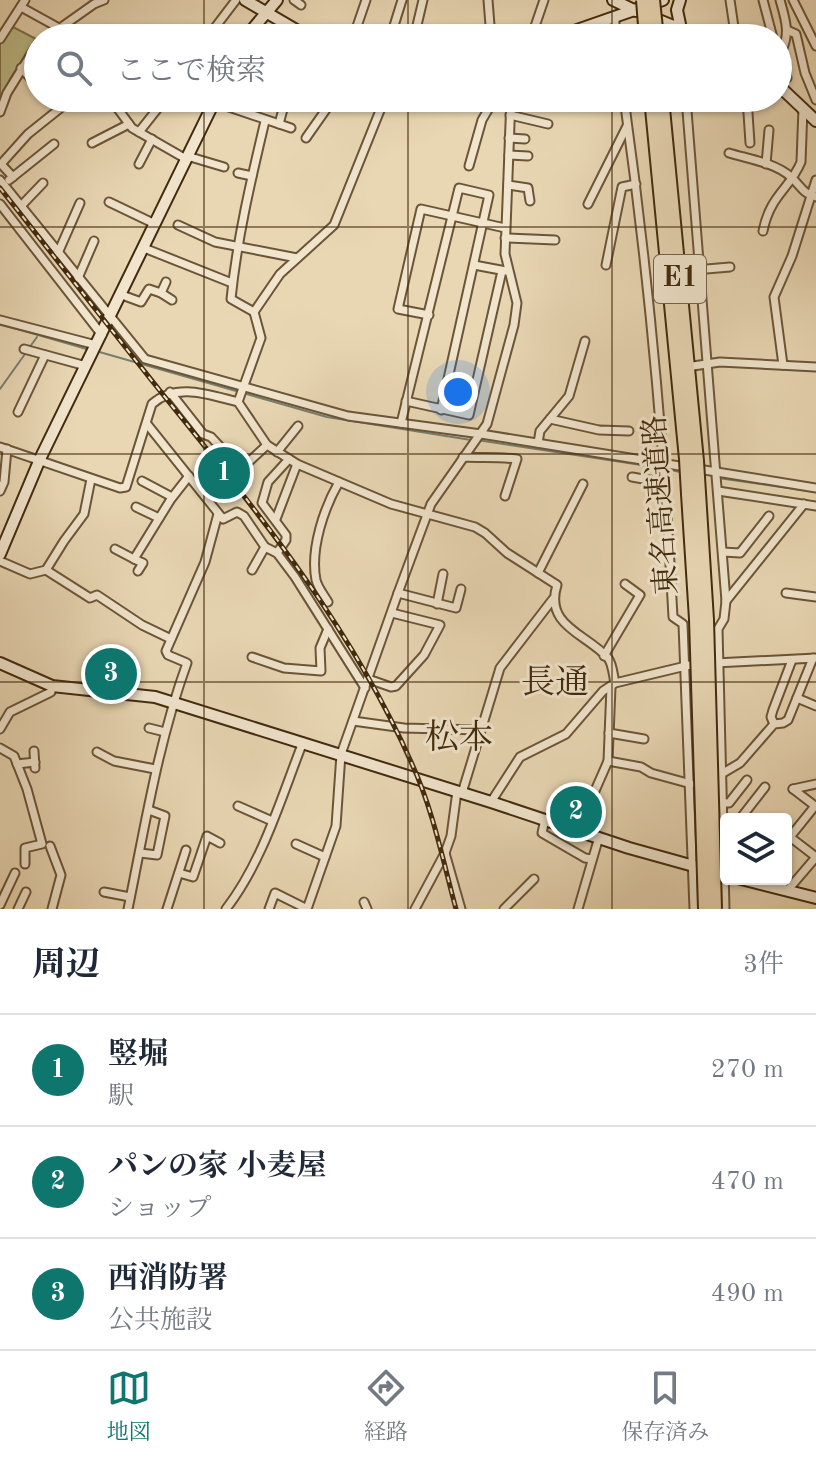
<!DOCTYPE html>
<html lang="ja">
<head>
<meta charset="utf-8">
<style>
	:root { --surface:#fff; --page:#f6f6f7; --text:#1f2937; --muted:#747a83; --line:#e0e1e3; --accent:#0f766e }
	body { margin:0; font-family:"Old Standard TT","Noto Serif JP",serif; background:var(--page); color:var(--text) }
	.controls { position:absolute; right:24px; bottom:24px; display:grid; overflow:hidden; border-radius:8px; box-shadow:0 2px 6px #0004 }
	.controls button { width:72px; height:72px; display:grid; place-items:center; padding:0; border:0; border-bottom:2px solid var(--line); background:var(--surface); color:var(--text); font:40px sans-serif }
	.you { position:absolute; left:458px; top:392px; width:28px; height:28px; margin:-20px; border:6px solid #fff; border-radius:50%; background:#1a73e8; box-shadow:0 0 0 12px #1a73e833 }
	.badge { display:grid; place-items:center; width:52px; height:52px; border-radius:50%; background:var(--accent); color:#fff; font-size:26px; font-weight:700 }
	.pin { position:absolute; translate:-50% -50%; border:4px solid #fff; box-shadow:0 2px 8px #0006 }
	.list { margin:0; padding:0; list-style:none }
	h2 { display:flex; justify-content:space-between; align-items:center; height:104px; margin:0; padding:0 32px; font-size:34px }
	h2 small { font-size:26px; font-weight:400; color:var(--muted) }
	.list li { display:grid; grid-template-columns:52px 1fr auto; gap:24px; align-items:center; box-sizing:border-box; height:112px; padding:0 32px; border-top:2px solid var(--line) }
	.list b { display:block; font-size:30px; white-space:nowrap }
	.list p { margin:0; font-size:26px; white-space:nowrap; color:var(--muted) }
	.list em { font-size:26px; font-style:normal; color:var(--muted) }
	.icon { flex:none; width:44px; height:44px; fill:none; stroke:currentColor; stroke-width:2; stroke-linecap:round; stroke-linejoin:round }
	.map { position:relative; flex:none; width:816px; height:909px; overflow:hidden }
	.search { position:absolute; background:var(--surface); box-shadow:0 2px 6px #0004; left:24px; right:24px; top:24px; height:88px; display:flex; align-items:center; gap:20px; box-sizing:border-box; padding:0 28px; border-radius:44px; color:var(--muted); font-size:30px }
	.sheet { height:440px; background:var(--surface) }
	nav { display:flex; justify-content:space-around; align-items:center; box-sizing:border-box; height:112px; border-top:2px solid var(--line); background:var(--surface); font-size:22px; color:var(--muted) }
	nav a { display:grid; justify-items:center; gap:4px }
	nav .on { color:var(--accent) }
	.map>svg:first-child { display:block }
	.green { fill:#bebc88; stroke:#80734a; stroke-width:2 }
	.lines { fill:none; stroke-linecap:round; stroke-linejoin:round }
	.stream { stroke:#767f72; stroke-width:2 }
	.street-casing { stroke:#6b5537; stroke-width:11 }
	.secondary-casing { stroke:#412a0d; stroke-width:14 }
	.highway-casing { stroke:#412a0d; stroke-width:16 }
	.street { stroke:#f1e5ce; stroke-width:7 }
	.secondary { stroke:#f1e5ce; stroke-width:10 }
	.highway { stroke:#e9d7b4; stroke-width:12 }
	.rail-casing { stroke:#412a0d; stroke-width:5 }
	.rail { stroke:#f1e5ce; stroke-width:2; stroke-dasharray:6; stroke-linecap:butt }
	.highway-bridge-casing { stroke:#412a0d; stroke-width:16; stroke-linecap:butt }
	.highway-bridge { stroke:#e9d7b4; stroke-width:12 }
	.grid { fill:none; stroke:#412a0d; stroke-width:2; stroke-opacity:0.55 }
	.labels { text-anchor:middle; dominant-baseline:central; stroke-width:6; stroke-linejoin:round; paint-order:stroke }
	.shield { fill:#f1e5ce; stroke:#766247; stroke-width:2 }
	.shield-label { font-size:28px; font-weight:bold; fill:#412a0d }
	.street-label { font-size:30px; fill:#412a0d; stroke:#f1e5ce }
	.quarter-label { font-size:34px; fill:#412a0d; stroke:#f1e5ce }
</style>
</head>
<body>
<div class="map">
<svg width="816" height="909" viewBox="0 0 816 909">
	<rect width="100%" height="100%" fill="#e9d7b4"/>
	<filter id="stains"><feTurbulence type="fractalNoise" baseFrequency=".0025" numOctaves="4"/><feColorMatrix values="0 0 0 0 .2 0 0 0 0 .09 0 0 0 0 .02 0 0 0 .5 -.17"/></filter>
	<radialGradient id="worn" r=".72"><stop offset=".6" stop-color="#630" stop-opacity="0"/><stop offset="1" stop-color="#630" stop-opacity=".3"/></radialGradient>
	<polygon class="green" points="13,27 36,39 10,79 0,104 0,41"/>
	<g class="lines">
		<g class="stream">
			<polyline points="0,324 90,350"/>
			<polyline points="29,348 37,337"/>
			<polyline points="96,351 327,417 471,440"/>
			<polyline points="0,389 25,354"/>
			<polyline points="477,440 661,468"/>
			<polyline points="667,469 680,472"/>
			<polyline points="718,478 816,492"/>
		</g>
		<g class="street-casing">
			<g id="street">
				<polyline points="294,0 301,5"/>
				<polyline points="402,0 393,29 413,38"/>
				<polyline points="488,0 491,38"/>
				<polyline points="730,0 734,27"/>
				<polyline points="763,0 773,38"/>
				<path d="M780,0C785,18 791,34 781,52L787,78"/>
				<polyline points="793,0 816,46"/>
				<polyline points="21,7 59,28 66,38"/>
				<polyline points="787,30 796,34 805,73 816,100"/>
				<polyline points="46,38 94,4 104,0"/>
				<polyline points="207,38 236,0"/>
				<polyline points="353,38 366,0"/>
				<polyline points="414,38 423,0"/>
				<polyline points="531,38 544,0"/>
				<polyline points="615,38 615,16"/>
				<polyline points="0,39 25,0"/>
				<polyline points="21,68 38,86"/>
				<polyline points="49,98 53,102"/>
				<polyline points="110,98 132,128 186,159"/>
				<path d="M624,98C648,270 664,443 673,617L683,624L694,909"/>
				<polyline points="686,98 726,601 724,619 718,629 725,909"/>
				<polyline points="747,98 750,143"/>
				<polyline points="214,102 291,128"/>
				<polyline points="0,112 7,93 38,43"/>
				<polyline points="510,115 548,124"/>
				<polyline points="279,124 286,98"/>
				<polyline points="139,132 166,98"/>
				<polyline points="306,138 334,98"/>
				<polyline points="509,138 525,139"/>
				<polyline points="92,143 129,124"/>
				<path d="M729,153C749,159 776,163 791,177C801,186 802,193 816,197"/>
				<polyline points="509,155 528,156"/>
				<polyline points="187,156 224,167"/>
				<polyline points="139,164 152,139"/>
				<polyline points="766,164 769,130"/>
				<polyline points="469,166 482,120 495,98"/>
				<polyline points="238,173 252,176"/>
				<polyline points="13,177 1,164 28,134 73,98"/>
				<polyline points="0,180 145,359 348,416 481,434 816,488"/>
				<polyline points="9,180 54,144"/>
				<polyline points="508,185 528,188 530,201"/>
				<polyline points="109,202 155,224"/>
				<polyline points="0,204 102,335"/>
				<polyline points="588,204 627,126"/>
				<polyline points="21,206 43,183"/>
				<polyline points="178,225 215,242 297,258"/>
				<path d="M763,231C770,195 790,189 801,162L803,108"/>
				<polyline points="505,238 555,240"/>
				<polyline points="144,248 232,283"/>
				<polyline points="58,253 80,203"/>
				<polyline points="474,265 506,271"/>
				<polyline points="606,265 622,187 636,184"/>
				<polyline points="683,271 730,267"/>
				<polyline points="78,278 94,241"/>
				<polyline points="161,293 172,300"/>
				<polyline points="122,295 141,302 149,289 161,293 166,282"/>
				<path d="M254,312L231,299C237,239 251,180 265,121"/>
				<polyline points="429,315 398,309 421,209 505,228"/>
				<polyline points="0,320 96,345"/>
				<polyline points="24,349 86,366"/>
				<polyline points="783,365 774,297 792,256 816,180"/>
				<polyline points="693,366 720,362 816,367"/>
				<polyline points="170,392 203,434 211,437 241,469 267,445"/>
				<polyline points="406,401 469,415 502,271"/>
				<polyline points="238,402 261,338 254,312 280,274 334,225 385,98"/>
				<polyline points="18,412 45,355"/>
				<polyline points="550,419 599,430 629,431"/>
				<polyline points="401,423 459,188 489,195 441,410"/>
				<polyline points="147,424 223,519 237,512 244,516 265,547 252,570"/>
				<polyline points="538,443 540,431 569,396 585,341"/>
				<path d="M0,447L120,488L126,487L152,404C177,382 209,395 238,402L267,445L297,464L391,504L475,527L485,533L507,553L557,585C544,626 587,634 608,658C613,665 613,675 615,683"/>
				<polyline points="277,452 298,426"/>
				<path d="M463,457C481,458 498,457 517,459L505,496"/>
				<polyline points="632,477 666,483"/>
				<polyline points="142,481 172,497"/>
				<polyline points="0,491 4,482 7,449"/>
				<polyline points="718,491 816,506"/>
				<polyline points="136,507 159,518"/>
				<polyline points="276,519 297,464"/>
				<polyline points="265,547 277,553 295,577 365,688"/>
				<polyline points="115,549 134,559 171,499 189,476"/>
				<polyline points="723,552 740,553 769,516"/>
				<polyline points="277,553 286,540 286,535 262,503 268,482 289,459"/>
				<polyline points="134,559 143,563 138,571"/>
				<polyline points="0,561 30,574 46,570 64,541 84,514 91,479"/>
				<polyline points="46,570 90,598 97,595 142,625 171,639"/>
				<polyline points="538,573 583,484"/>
				<polyline points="398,593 456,608 461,589"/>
				<polyline points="786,593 816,597"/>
				<polyline points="726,601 804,504"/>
				<path d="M328,602C324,595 318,588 316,580C310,549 324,508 339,482"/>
				<polyline points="437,604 443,574"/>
				<polyline points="604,656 640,595 625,584"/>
				<polyline points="252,657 284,668 321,671 320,648 328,629"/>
				<polyline points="715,663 816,658"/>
				<polyline points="368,679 391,687 396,686 424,655 440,625 392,613"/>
				<polyline points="797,698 816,706"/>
				<polyline points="353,721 404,728 480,730"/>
				<polyline points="774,724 771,717 773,710 792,660"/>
				<polyline points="149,728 165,732"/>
				<polyline points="0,729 10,712 51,692 52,686"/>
				<polyline points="609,733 644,739"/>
				<polyline points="0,748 14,756 27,789 42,844 25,848 25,864"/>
				<polyline points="34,751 35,768"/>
				<polyline points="97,752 114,761 155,769"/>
				<polyline points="608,761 641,767 651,773 691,784"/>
				<polyline points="17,764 35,762"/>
				<polyline points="723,773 740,763 774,724 783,723 788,720 813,658"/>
				<polyline points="793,789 815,806 790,837 816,857"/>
				<polyline points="793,789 816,784"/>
				<polyline points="462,793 500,668 553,599"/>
				<polyline points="491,802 520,757 566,734 603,691 615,683 690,665"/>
				<polyline points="724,803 729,803 747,780"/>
				<polyline points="238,806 272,821"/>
				<polyline points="545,819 542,833 585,858 592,859"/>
				<polyline points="740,819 765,787"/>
				<polyline points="585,832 594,793 608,761 611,687"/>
				<polyline points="296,844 325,857"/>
				<polyline points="50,846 61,875 52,909"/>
				<polyline points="140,853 157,855 165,816 149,810"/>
				<polyline points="445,853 461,909"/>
				<polyline points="179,873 193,877 207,836 220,843"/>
				<polyline points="787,891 816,857"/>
				<polyline points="104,892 130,897"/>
				<polyline points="364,902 367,909"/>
				<polyline points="0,905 15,873"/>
				<polyline points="18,909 26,892"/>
				<path d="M128,909C145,826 158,743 187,663L168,655L166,651L205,562L218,514"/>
				<polyline points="167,909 186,850"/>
				<path d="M226,909C263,861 281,798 303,742"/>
				<polyline points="269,909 275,893 307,909"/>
				<polyline points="307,909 336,826 341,754 398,593 431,504 487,424 514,325 517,303 505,254 511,98"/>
				<polyline points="415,909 445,853 451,836 457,791"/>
				<polyline points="504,909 534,879"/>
				<polyline points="578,909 599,837"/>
			</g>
		</g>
		<g class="secondary-casing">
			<g id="secondary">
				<polyline points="245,0 310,38"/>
				<polyline points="613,0 636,11"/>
				<polyline points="680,0 677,10 681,29"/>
				<polyline points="651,17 703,38"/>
				<polyline points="245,38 277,0"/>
				<polyline points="554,38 663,0"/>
				<polyline points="778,85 816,121"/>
				<polyline points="0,554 40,459 216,98"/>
				<polyline points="0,663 52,686 155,697 491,802 629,848 726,875"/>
				<polyline points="741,879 816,898"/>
			</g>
		</g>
		<g class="highway-casing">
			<g id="highway">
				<polyline points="651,98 686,459"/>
				<polyline points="662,98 697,461"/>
				<polyline points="699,493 707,620"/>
				<polyline points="688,494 696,619"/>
			</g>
		</g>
		<use href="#street" class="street"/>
		<use href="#secondary" class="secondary"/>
		<use href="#highway" class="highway"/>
		<g class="rail-casing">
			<path id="rail" d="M0,188C58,261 115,335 173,407C263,518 354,632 412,764C433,810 443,861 456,909"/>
		</g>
		<use href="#rail" class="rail"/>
		<g class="highway-bridge-casing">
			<g id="highway-bridge">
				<polyline points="643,0 646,38"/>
				<polyline points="653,0 657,38"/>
				<polyline points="686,459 688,494"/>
				<polyline points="697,461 699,493"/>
				<polyline points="696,619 705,909"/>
				<polyline points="707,620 715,909"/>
			</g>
		</g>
		<use href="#highway-bridge" class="highway-bridge"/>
	</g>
	<path class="grid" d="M204,0V38M408,0V38M612,0V38M204,98V909M408,98V909M612,98V909M0,227H816M0,454H816M0,682H816"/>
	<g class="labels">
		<rect class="shield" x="654" y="255" width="52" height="48" rx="6"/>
		<g class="shield-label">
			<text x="680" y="279">E1</text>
		</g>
		<g class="street-label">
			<text transform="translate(662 505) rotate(-94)">東名高速道路</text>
		</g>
		<g class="quarter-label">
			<text x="555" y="684">長通</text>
			<text x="459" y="739">松本</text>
		</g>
	</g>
	<rect width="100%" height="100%" filter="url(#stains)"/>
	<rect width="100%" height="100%" fill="url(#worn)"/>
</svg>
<div class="controls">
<button><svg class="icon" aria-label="layers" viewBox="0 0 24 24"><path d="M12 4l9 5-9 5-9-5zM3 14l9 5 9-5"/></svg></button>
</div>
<div class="you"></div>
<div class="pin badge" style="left:224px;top:473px">1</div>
<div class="pin badge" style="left:576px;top:812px">2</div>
<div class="pin badge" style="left:111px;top:674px">3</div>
<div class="search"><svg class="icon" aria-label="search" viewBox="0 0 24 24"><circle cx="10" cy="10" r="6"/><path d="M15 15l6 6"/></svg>ここで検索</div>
</div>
<section class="sheet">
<h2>周辺<small>3件</small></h2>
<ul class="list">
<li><span class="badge">1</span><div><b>竪堀</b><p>駅</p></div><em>270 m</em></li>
<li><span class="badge">2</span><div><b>パンの家 小麦屋</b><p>ショップ</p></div><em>470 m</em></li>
<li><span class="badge">3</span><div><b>西消防署</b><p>公共施設</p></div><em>490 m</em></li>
</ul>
</section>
<nav>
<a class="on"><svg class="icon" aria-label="map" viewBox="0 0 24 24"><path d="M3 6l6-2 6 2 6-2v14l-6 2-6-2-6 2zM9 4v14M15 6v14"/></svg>地図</a>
<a><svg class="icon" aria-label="directions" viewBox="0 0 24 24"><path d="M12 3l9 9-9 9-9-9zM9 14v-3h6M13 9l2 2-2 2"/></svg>経路</a>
<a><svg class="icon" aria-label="saved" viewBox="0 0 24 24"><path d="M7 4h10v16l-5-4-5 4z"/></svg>保存済み</a>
</nav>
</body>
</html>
